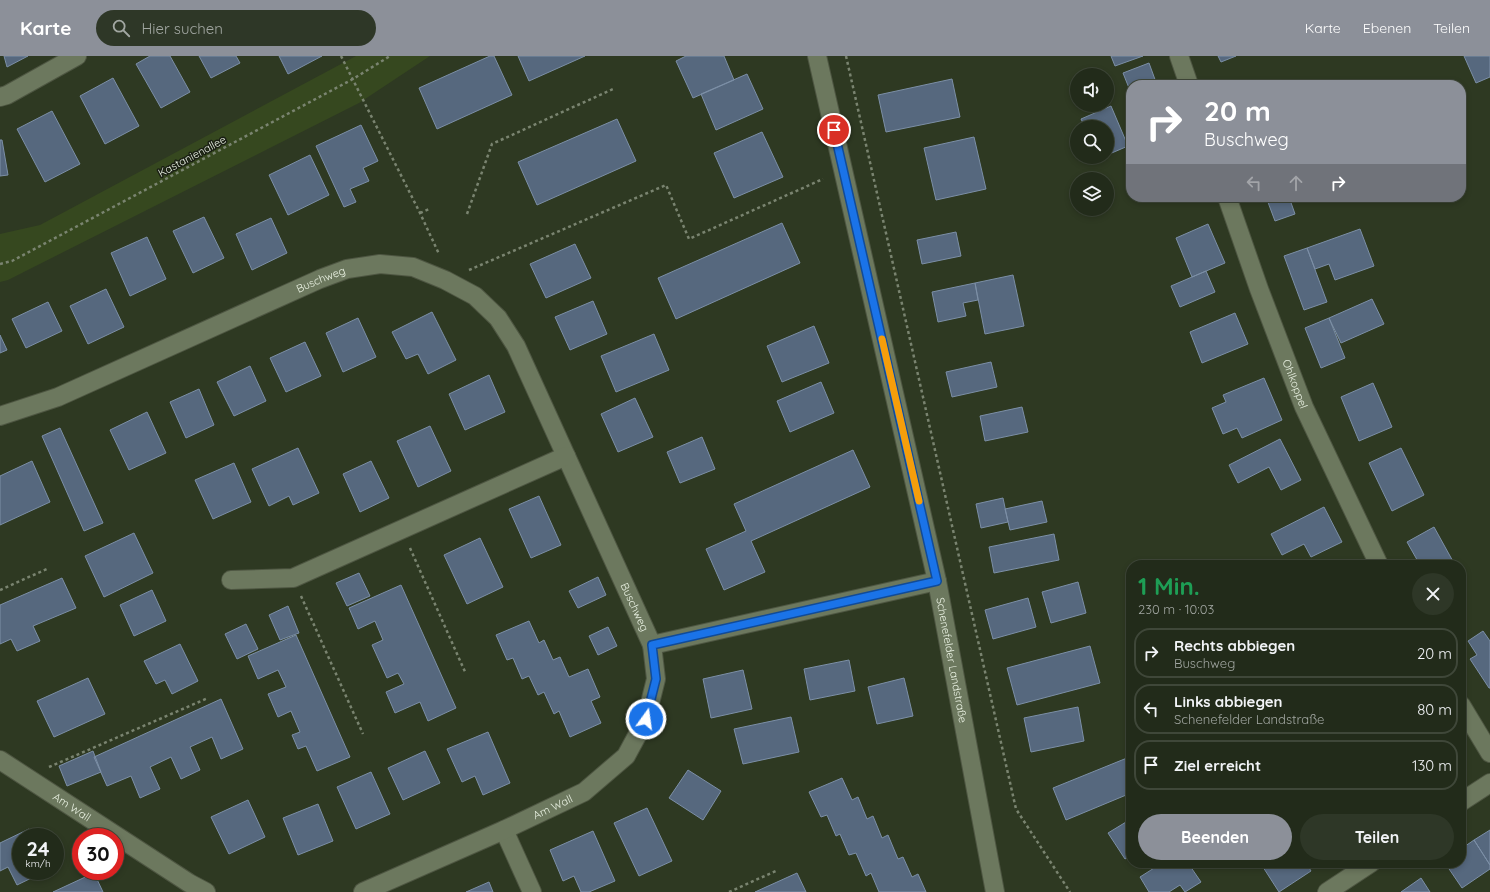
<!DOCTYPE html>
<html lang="de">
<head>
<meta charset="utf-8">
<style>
  :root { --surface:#222b1a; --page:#2e3727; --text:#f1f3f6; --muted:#a2a7a2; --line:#3f4739; --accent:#8c9099 }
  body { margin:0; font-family:Quicksand,sans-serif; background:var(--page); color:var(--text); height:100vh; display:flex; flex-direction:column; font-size:15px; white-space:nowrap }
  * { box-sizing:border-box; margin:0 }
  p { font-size:13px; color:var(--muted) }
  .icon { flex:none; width:22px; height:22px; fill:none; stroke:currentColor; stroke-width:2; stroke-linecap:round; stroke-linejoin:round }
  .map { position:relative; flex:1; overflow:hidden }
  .sheet { position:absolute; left:1126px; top:504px; width:340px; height:308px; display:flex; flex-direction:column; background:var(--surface); border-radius:16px; box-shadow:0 2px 6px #0003,0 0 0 1px var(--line) }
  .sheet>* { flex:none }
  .top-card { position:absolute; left:1126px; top:24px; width:340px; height:122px; border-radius:16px; box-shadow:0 2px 6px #0003,0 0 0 1px var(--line); background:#8c9099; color:#fff; overflow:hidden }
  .controls { position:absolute; left:1070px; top:12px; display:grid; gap:8px }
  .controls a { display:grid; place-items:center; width:44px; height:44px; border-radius:50%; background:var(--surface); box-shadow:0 2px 6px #0003,0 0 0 1px var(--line); font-size:20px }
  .speed { position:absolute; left:12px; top:772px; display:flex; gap:8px; font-size:20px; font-weight:700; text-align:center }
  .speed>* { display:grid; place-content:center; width:52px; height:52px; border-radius:50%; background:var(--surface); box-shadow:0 2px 6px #0003,0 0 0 1px var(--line); line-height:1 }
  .speed small { font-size:10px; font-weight:400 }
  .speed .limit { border:6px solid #d22; background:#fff; color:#111 }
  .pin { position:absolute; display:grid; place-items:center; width:34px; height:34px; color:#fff; margin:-17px; border:2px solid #fff; border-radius:50%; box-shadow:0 1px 4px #0007 }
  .me { position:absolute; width:44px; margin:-22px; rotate:14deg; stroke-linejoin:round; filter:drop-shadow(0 0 3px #0008) }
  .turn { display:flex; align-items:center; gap:14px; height:84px; padding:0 12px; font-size:18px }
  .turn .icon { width:52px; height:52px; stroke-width:2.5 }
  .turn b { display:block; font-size:28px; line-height:34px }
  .lanes { display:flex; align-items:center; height:38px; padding:0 12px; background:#0003; justify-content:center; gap:20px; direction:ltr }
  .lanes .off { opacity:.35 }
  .round { display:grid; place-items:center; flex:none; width:42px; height:42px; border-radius:21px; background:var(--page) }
  .headline { display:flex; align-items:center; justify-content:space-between; height:68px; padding:0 12px }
  h1 { font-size:24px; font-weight:800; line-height:30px; color:#1e9e55 }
  .action { display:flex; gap:8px; margin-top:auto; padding:8px 12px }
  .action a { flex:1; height:46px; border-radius:24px; background:var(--accent); color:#fff; font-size:16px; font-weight:800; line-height:46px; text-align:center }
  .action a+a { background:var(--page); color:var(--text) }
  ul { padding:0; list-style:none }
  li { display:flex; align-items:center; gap:12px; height:50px; margin:0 8px 6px; padding:0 4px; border:2px solid var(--line); border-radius:16px }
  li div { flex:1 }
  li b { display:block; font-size:15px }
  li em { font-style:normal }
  header { display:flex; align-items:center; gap:24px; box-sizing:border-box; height:56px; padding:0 20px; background:var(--accent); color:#fff }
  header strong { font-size:19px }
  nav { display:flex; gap:22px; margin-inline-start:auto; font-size:14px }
  .search { width:280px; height:36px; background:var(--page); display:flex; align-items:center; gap:10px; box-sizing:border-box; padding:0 14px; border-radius:22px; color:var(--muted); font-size:15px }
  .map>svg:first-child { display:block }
</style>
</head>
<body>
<header>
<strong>Karte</strong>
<div class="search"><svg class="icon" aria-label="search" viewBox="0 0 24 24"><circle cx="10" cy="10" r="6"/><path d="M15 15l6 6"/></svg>Hier suchen</div>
<nav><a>Karte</a><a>Ebenen</a><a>Teilen</a></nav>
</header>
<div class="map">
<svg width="1490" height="836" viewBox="0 0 1490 836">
  <rect width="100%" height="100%" fill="#2e3922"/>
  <path fill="#36481f" d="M356,0H430L359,47L8,224L0,226V178L40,169Z"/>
  <path fill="#56687e" stroke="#7c8fa6" d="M4,0H28L7,11Z
    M150,0H170L190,36L161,52L136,8Z
    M199,0H236L240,7L211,22Z
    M279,0H322L288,18Z
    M490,0H494L512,39L437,73L419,32Z
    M518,0H585L529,25Z
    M686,0H724L734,24L693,42L676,5Z
    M1111,0H1143L1115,10Z
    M1218,0H1236L1221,6Z
    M1464,0H1490V21L1476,27Z
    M1149,7L1157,29H1131V37L1123,17Z
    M747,18L763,53L716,74L701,38Z
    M113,22L139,70L105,88L80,40Z
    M952,23L960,61L886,76L878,39Z
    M1111,50L1128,90L1107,99V71H1085L1081,63Z
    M52,55L80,108L45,126L17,73Z
    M617,63L636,105L537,149L518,106Z
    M361,69L378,105L363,112L369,125L350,133L356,146L344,151L316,90Z
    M762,76L783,121L734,142L714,97Z
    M974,81L986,133L936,144L924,92Z
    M0,84H2L8,119L0,120Z
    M310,99L329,139L288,159L269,119Z
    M1266,141H1289L1295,158L1275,165Z
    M204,161L224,202L193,217L173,175Z
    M271,162L287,197L252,214L236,178Z
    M782,167L800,207L676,263L658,222Z
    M1208,168L1225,207L1192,221L1176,182Z
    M1360,173L1374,210L1335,224L1329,208L1315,213L1307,192Z
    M956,176L961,200L922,208L917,184Z
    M147,181L166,223L130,240L111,197Z
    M575,188L591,222L546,242L530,208Z
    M1307,192L1327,246L1304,254L1284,200Z
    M1206,215L1215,236L1180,251L1171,230Z
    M1013,219L1024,270L985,278L975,227Z
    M975,227L978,244L963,247L966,260L938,266L932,236Z
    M106,233L124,271L88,288L70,250Z
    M1372,243L1384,268L1341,287L1329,262Z
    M593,245L607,278L570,294L555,261Z
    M48,246L62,275L26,292L12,263Z
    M432,256L456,304L428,318L418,298L406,303L392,276Z
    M1235,257L1248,288L1202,307L1190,276Z
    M358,262L376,301L343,316L326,277Z
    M1329,262L1345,302L1321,312L1305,272Z
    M814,270L829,307L782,326L767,290Z
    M654,278L669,314L616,336L601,300Z
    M0,279L7,294L0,297Z
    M305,286L321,320L286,336L270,302Z
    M991,306L997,331L952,341L946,316Z
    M250,310L266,345L234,360L217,326Z
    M489,319L505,356L465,374L449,338Z
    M1264,322L1282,364L1242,382L1237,372L1223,378L1212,352L1226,346L1223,339Z
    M821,326L834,357L790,376L777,345Z
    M1373,327L1392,371L1359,385L1341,341Z
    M199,333L214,369L186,382L170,346Z
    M635,342L653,381L618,396L601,358Z
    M1022,351L1028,376L985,385L980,360Z
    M147,356L166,397L129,414L110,374Z
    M430,370L451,415L418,431L397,385Z
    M60,372L103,467L84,475L42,380Z
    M702,381L715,413L680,427L667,396Z
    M1280,383L1301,424L1281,434L1269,411L1238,427L1229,409Z
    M298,392L319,437L293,449L289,440L269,450L252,413Z
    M1401,392L1424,439L1392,455L1369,407Z
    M853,394L870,431L751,485L765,516L724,534L706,493L746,475L734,448Z
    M32,405L50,446L0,469V420Z
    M371,405L389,442L360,456L343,418Z
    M234,407L251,446L213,463L195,424Z
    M539,440L561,489L531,502L509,453Z
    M1003,442L1008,466L981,472L976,448Z
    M1042,445L1047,466L1010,474L1005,453Z
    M1324,451L1342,486L1311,501L1304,488L1282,499L1271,478Z
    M1434,471L1455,509H1420L1407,486Z
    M134,477L153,517L104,541L85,500Z
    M1054,478L1059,504L994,517L989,491Z
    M480,482L503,531L467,548L444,499Z
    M359,517L370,540L347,550L336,527Z
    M598,521L606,539L578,552L569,535Z
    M62,522L76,552L33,570L40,585L17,595L11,583L0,588V549Z
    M1078,526L1086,557L1051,567L1042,536Z
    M401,529L456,652L428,665L420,646L395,657L386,636L404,628L398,617L387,622L372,589L383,584L375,565L358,573L349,552Z
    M152,534L166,565L134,580L120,549Z
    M1028,542L1036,571L993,583L985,554Z
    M288,550L299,577L280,584L269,559Z
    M529,565L539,587L544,584L553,604L560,601L569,621L588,613L600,641L591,645L601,667L570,681L559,655L554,658L544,636L538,639L529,620L522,623L513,602L507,604L496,579Z
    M246,568L258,593L237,603L225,578Z
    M608,571L617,590L598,599L589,580Z
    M1483,575L1490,585V632H1489L1470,603L1477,599L1468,585Z
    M296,579L350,701L317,715L306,690L298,693L292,679L300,676L291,655L278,661L268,638L286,631L278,614L258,623L248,600Z
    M180,588L198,625L172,638L165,624L156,628L144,605Z
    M1090,590L1100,627L1017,649L1007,612Z
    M849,604L855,635L810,644L804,613Z
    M743,614L752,653L711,662L703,623Z
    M88,622L105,658L54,681L37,645Z
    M904,622L913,660L877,668L868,631Z
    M221,643L243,693L221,703L212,681L190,691L200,714L181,723L171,701L150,711L160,733L140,742L131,720L107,730L94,701Z
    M1078,651L1084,685L1031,696L1024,662Z
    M791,661L799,696L743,708L734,673Z
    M488,676L510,727L483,739L475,720L462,726L447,693Z
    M93,695L101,716L67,730L59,710Z
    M425,695L440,727L403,744L388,712Z
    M1127,702L1131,712V737L1066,764L1053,732Z
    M688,714L721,735L703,764L669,742Z
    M371,716L390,758L356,773L337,731Z
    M842,722L852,744L858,741L867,763L873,760L882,782L888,779L898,803L903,801L912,821L918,818L926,836H879L871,817L866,820L856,797L849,799L840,778L836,780L827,759L821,761L809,736Z
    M248,744L265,781L229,798L211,761Z
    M318,748L333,785L298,799L283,762Z
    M647,752L672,805L639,820L614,767Z
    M1131,763V799L1125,803L1108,777Z
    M29,773L32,781H21V815H46L17,829L8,811L0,815V787Z
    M1490,774V809L1474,784Z
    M593,775L615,825L589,836H581L574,820L563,825L550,794Z
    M1474,784L1490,809V813L1462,832L1445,807H1461V793Z
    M1162,807H1188L1201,826L1185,836L1180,829L1169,836H1149L1140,821Z
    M1262,807H1306L1311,815L1279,836L1261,808Z
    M94,817L103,836H53Z
    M797,817L806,836H755Z
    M1421,822L1430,836H1401Z
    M489,826L493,836H466Z"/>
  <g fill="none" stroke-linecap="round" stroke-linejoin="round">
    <g stroke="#4e5642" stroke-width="20">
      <g id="street">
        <path id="s1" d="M817,0L937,525L995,836"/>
        <path d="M1179,0L1189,29"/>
        <path d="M0,41L7,39L77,0"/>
        <path id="s2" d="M1227,141L1259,233L1304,351L1379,509"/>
        <path id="s3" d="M0,360L58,341L320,223L347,213L380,208L413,211L445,224L475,240L498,262L516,290L652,589L937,525"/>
        <path d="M231,524L293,522L566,400"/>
        <path d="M1461,649L1490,697"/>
        <path id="s4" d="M0,704L189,827L206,836"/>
        <path d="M1461,746L1490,727"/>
        <path d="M504,774L532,836"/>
        <path id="s5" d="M363,836L504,774L584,736L626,700L646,663L656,623L652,589"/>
        <path d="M1327,836L1371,807"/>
      </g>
    </g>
    <path stroke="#7a8470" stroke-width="2.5" stroke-dasharray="3 3" stroke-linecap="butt" d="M341,0L420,157L439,198
      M846,0L1016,753L1070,836
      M420,157L429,153
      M467,158L492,88L613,33
      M0,208L12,205L353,23L390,0
      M469,214L666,129L689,183L823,123
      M410,492L466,618
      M0,534L49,512
      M301,540L363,678
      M49,711L208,642
      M729,836L778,814"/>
    <use href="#street" stroke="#6c785e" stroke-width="18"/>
  </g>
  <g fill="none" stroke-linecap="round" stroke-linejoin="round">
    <g stroke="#114b97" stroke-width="10">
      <path id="route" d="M646,663L656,623L652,589L937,525L834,74"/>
    </g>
    <use href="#route" stroke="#1a73e8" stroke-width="7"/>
    <path stroke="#f59e0b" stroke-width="7" d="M882,283L919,445"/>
  </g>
  <g text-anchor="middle" stroke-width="3" stroke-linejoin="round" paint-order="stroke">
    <g font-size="11" fill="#e9f1e2" stroke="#1a1f14">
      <text transform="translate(192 100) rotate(-28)" y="4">Kastanienallee</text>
      <text dy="4" stroke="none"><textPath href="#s3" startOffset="349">Buschweg</textPath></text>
      <text dy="4" stroke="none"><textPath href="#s2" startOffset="199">Ohlkoppel</textPath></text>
      <text dy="4" stroke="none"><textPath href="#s3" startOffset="864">Buschweg</textPath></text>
      <text dy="4" stroke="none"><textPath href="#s1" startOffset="619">Schenefelder Landstraße</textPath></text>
      <text dy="4" stroke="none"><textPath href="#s4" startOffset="86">Am Wall</textPath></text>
      <text dy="4" stroke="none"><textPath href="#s5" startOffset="208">Am Wall</textPath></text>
    </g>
  </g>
</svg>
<div class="controls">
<a><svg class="icon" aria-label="sound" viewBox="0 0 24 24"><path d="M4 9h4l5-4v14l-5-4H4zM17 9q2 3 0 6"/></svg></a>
<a><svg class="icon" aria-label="search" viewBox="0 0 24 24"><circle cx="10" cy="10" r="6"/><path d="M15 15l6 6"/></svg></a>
<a><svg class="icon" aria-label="layers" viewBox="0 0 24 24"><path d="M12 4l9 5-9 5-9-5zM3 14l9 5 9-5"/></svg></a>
</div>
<div class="speed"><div>24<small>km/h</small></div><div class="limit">30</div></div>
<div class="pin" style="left:834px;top:74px;background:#d93025"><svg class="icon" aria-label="arrive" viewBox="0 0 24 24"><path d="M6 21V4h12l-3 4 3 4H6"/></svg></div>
<svg class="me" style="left:646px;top:663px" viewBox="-20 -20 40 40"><circle r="17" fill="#1a73e8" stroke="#fff" stroke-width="3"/><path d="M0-11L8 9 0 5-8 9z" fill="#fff"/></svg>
<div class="top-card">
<div class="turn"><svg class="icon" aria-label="right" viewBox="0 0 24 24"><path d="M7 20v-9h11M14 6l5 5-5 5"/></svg><div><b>20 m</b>Buschweg</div></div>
<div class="lanes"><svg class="icon off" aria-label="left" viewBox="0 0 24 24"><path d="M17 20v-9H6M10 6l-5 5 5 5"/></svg><svg class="icon off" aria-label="ahead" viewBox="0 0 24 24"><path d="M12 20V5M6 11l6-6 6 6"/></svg><svg class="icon" aria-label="right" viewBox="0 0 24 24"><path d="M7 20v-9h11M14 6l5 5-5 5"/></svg></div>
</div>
<section class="sheet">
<div class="headline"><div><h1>1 Min.</h1><p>230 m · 10:03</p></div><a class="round"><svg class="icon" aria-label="close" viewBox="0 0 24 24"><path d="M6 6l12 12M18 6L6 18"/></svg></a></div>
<ul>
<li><svg class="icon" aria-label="right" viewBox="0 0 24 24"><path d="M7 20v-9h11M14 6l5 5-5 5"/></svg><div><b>Rechts abbiegen</b><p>Buschweg</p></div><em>20 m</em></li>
<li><svg class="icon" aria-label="left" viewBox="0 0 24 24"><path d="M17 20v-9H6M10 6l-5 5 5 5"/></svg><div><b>Links abbiegen</b><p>Schenefelder Landstraße</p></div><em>80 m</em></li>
<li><svg class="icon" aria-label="arrive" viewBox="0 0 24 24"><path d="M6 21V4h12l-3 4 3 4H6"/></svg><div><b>Ziel erreicht</b></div><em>130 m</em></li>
</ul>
<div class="action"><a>Beenden</a><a>Teilen</a></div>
</section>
</div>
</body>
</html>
